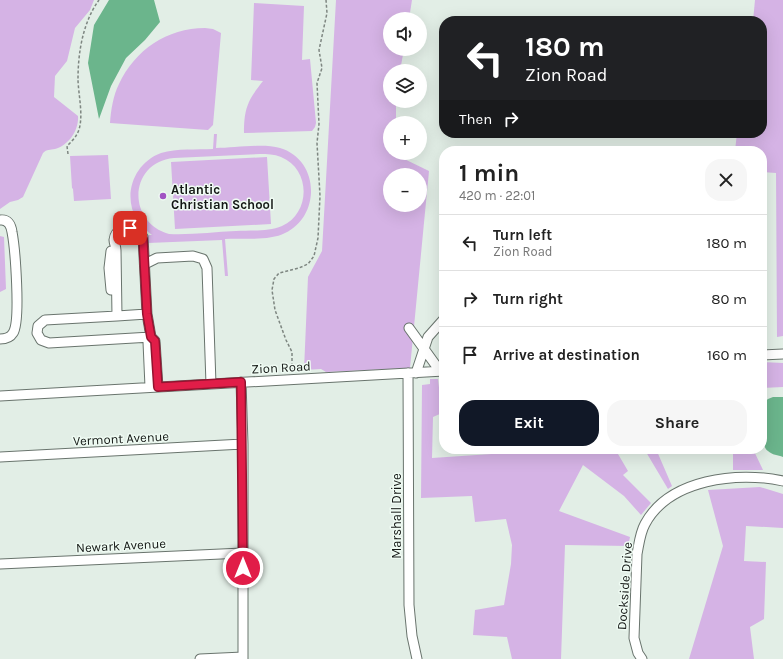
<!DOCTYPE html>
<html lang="en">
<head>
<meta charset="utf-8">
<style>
  :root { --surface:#fff; --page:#f6f6f6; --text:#222; --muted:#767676; --line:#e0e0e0; --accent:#111827 }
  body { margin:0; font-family:Karla,sans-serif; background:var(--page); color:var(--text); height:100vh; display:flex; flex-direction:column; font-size:15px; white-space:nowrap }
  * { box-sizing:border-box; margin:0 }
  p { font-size:13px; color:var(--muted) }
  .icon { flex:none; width:22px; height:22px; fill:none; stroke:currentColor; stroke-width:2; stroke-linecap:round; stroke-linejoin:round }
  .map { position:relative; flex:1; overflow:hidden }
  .panel { position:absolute; left:439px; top:146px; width:328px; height:308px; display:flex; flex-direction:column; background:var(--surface); border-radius:16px; box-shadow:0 4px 16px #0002 }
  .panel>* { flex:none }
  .hud { position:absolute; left:439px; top:16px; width:328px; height:122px; border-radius:16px; box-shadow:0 4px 16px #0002; background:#202124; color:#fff; overflow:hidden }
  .buttons { position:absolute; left:383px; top:12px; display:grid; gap:8px }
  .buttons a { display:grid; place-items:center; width:44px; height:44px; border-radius:50%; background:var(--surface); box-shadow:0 4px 16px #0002; font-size:20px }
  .pin { position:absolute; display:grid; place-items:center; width:34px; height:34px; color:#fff; margin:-17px; border-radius:8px; box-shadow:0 2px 6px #0006 }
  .me { position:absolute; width:44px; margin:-22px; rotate:0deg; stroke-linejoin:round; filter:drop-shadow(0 0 3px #0008) }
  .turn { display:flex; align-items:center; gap:14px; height:84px; padding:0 20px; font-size:18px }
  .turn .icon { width:52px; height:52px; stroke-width:2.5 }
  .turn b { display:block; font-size:28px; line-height:34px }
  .then { display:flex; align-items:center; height:38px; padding:0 20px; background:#0003; gap:8px; font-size:15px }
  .round { display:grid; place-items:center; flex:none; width:42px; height:42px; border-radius:16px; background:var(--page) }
  .headline { display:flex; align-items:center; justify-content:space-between; height:68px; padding:0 20px }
  h1 { font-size:24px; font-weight:700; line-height:30px }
  .cta { display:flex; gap:8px; margin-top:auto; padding:8px 20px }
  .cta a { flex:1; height:46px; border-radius:16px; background:var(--accent); color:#fff; font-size:16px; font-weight:700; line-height:46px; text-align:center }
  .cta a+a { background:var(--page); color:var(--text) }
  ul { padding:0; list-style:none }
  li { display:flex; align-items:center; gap:12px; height:56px; padding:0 20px; border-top:1px solid var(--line) }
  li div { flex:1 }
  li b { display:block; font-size:15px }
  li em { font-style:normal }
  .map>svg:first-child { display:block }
</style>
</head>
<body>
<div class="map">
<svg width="783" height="659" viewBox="0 0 783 659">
  <rect width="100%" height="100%" fill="#e2eee6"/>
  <path fill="#d5b3e5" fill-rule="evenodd" d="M0,0H94L90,10L75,28L67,61L55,76L54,97L78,116C79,130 69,145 55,149C50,150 47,149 43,153L23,197L18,200L10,202L0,209Z
    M336,0H412L409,19H390V49H404L400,71H390V101H396V123H390V153H396V155L429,171L410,368L326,372L321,369L304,370L308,277L322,251ZM390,175H420V205H390Z
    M755,0H783V336L777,337L776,173L762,172V151H735L737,133H762V21H753Z
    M254,3L304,6L302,60L310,59L316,123L315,127L312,131L244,133C244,108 248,100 263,81L251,80Z
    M205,28L213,29L221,33L213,125L208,130L110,123C111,110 113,96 119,84C135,50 167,28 205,28Z
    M214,134H217L216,148C234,148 263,143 280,148C320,160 321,216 285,233C270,241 243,238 225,239L228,276H225L222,240L148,243L147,235H152C146,230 141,226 137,220C122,195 134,163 161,153C177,148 197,150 213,149ZM260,154C267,154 274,154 281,157C311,169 311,213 282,226C268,232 251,230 236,231C214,232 191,235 169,234C126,222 129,162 174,158Z
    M108,155L111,199L74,201L73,189L72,188L70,156Z
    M267,157L271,224L175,229L171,162Z
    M0,236L4,237L6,289L0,292Z
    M762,362L783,363V387L762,388Z
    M430,379H438L442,413L433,417L432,458L523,452L529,449H625L618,454L628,471L623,475L651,503L641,515L624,496L583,465L559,511L630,537L628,546L565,545L561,659H512L507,637L473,635L475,610L504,605L511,564L512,545L506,519L475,522L472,496L421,498L422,385L430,384Z
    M642,449H656L672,486L668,489L646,452Z
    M733,449H753L763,470H733Z
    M760,487L783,494V528L746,526L744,561L766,562L764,619L750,627L754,659H689L723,546L708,490Z"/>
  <path fill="#6bb58c" d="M109,0H154L160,22L145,40L126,58L111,86L99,119L88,63L94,25Z
    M773,397H783V457C778,455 772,455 768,451C759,444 762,416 762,404L768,399Z"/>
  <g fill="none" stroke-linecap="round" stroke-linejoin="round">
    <g stroke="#69746d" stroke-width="11">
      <path id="minor" d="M0,220C8,219 11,225 12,232C15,248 21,321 13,333C10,338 5,339 0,339
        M111,251L109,268L111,290
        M145,264L157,258L193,256L203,259L207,268L211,384
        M147,314L117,316L116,250C116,247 114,243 114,240C115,229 127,226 136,229L143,237L147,314L151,337L155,341L158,387
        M117,316L45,320L38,326L37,333L41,340L49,343L151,337
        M409,328L440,371
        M762,355L783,354
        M408,373L409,605L412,636L417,659
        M416,373L428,337L444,319
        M241,382L243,444V659
        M150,387L148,342L151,337
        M0,396L444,371
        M0,457L243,444
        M0,564L243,553
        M200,659L243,657
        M642,659L638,653L634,638L637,554C639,544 640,533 645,524C669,479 738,471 783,481"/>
    </g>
    <path stroke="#7e8681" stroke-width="1.5" stroke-dasharray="3 2" stroke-linecap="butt" d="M68,154L67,146C71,142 75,138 77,134C85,120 78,94 78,79C78,52 83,22 99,0
      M292,371V352L286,340L275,310L272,290L274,279L279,273L299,268L308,264L314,256L318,238L320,196L317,143L319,124L317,83L322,68L319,50L327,13L326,0"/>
    <use href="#minor" stroke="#fff" stroke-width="9"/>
  </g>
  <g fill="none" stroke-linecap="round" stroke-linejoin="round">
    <g stroke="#92132f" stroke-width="10">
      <path id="route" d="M130,228L138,231L143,239L147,314L151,337L155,341L158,387L241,382L243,568"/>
    </g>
    <use href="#route" stroke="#e11d48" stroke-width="7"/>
  </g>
  <circle fill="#a152c3" stroke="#effbf3" stroke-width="1.5" cx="163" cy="196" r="4"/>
  <g text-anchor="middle" stroke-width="3" stroke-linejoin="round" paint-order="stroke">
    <g font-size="13" font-weight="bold" fill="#141815" stroke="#effbf3" text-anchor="start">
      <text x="171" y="194">Atlantic<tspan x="171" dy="15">Christian School</tspan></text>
    </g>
    <g font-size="13" fill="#141815" stroke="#effbf3">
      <text transform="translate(281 367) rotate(-3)" y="5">Zion Road</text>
      <text transform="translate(121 438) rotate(-3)" y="5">Vermont Avenue</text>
      <text transform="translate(396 516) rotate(-90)" y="5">Marshall Drive</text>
      <text transform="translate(121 545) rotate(-3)" y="5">Newark Avenue</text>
      <text transform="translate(624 586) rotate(-86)" y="5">Dockside Drive</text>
    </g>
  </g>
</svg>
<div class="buttons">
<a><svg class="icon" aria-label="sound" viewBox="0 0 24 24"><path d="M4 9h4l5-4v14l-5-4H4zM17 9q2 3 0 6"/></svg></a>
<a><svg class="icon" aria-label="layers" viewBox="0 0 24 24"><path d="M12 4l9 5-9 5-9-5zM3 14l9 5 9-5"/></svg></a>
<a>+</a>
<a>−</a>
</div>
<div class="pin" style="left:130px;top:228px;background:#d93025"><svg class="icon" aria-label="arrive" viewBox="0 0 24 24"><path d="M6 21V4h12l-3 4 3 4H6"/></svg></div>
<svg class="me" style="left:243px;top:568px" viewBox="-20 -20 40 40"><circle r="17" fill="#e11d48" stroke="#fff" stroke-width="3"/><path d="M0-11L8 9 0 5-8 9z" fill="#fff"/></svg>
<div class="hud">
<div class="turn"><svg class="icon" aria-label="left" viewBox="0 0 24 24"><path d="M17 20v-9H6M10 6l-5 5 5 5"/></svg><div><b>180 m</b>Zion Road</div></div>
<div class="then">Then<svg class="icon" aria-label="right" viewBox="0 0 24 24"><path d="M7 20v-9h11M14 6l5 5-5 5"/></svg></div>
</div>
<section class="panel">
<div class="headline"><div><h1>1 min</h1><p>420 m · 22:01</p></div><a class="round"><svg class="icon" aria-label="close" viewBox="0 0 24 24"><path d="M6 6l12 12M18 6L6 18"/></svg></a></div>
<ul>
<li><svg class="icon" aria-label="left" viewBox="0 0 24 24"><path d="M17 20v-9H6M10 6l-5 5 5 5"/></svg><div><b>Turn left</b><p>Zion Road</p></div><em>180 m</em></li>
<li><svg class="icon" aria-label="right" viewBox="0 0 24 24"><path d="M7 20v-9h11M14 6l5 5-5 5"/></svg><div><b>Turn right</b></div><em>80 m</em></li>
<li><svg class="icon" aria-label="arrive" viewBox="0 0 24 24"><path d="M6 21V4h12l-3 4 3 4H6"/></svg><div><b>Arrive at destination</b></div><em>160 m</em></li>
</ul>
<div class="cta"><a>Exit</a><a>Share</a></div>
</section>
</div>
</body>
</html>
